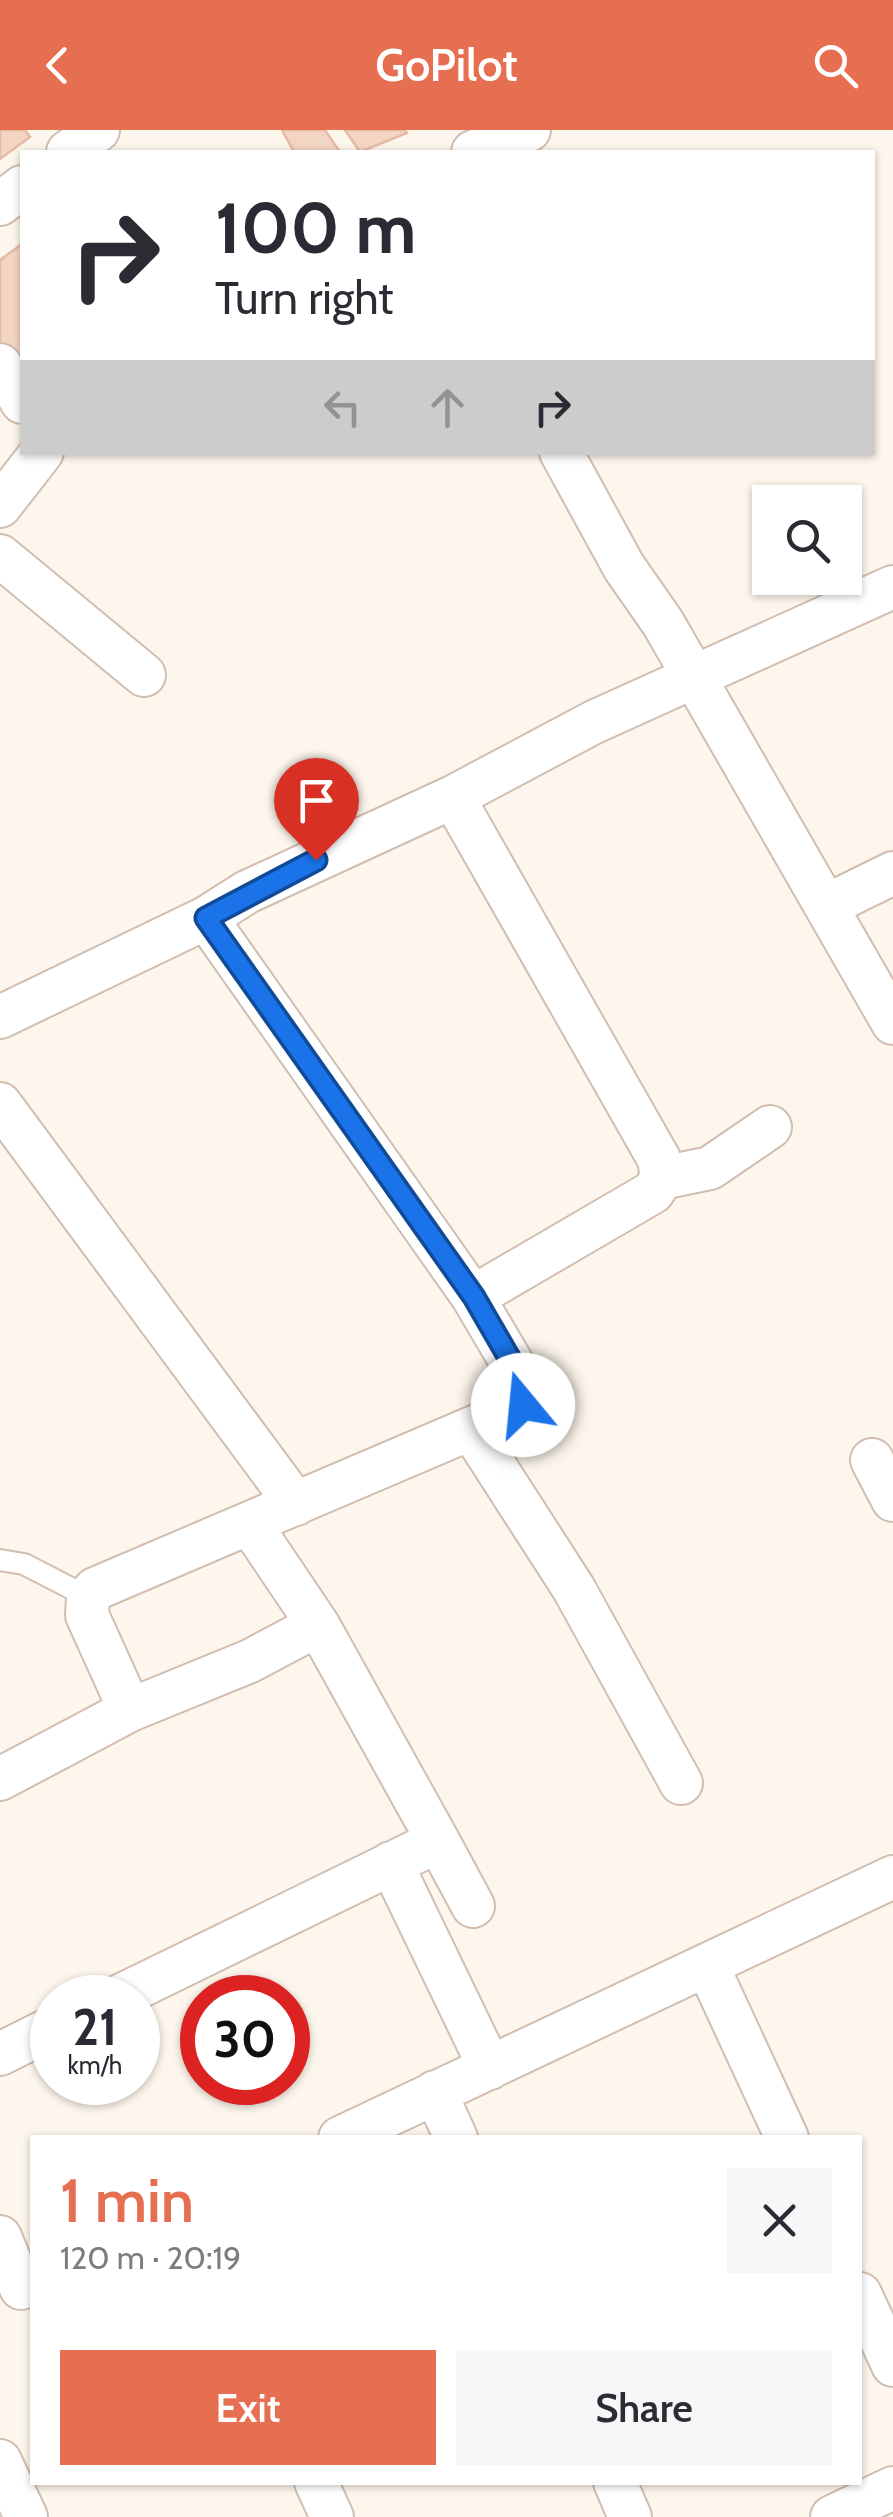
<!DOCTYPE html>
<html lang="en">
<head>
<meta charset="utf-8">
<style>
  :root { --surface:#fff; --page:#f7f7f7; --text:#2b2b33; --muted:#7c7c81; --accent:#e76f51 }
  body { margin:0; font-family:Cabin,sans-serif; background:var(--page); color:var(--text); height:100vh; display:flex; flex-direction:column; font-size:38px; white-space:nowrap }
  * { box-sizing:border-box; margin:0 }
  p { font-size:32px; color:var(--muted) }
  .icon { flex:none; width:55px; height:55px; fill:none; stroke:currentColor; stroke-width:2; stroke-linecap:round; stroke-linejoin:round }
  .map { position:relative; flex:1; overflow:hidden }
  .details { position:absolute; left:30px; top:2005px; width:832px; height:350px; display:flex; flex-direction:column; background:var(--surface); border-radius:0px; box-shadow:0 2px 8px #0004 }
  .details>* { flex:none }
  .hud { position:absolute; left:20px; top:20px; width:855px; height:305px; border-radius:0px; box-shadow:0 2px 8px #0004; background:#fff; color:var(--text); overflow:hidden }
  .buttons { position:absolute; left:752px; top:355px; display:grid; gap:20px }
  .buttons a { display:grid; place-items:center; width:110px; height:110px; border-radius:0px; background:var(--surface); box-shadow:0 2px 8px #0004; font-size:50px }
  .speed { position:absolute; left:30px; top:1845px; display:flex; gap:20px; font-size:50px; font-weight:700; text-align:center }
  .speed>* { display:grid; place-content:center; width:130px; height:130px; border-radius:50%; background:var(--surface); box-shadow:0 2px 8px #0004; line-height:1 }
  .speed small { font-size:25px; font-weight:400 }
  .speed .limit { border:15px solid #d22; background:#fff; color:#111 }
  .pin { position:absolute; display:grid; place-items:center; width:85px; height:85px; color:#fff; margin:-102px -42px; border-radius:50% 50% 50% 0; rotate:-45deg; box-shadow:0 0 10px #0007 }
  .pin .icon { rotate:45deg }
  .me { position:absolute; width:110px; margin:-55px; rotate:343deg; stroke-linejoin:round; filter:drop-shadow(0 0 8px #0008) }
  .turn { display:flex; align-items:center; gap:35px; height:210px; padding:0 30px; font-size:45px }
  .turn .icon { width:130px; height:130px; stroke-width:2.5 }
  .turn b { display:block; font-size:70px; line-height:85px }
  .lanes { display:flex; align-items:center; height:95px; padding:0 30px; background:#0003; justify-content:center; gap:50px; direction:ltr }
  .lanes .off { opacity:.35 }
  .round { display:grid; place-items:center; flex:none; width:105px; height:105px; border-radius:0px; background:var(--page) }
  .summary { display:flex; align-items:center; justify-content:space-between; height:170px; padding:0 30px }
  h1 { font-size:60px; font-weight:600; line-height:75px; color:var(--accent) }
  .primary-button { display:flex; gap:20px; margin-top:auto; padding:20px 30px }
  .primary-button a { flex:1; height:115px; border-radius:0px; background:var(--accent); color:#fff; font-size:40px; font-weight:600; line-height:115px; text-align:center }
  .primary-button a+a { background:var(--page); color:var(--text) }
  header { display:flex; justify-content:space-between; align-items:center; height:130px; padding:0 30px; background:var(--accent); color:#fff; font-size:45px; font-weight:600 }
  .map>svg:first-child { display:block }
</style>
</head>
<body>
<header><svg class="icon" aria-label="back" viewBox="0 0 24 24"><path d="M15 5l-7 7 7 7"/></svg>GoPilot<svg class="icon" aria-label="search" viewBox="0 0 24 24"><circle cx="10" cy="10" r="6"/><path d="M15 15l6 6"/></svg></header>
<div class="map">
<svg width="893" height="2387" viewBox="0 0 893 2387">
  <rect width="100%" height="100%" fill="#fdf6ec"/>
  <path fill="#f3d5c3" stroke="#e6bba3" stroke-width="2.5" d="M0,0H25L30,7L0,29Z
    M282,0H325L340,22H294Z
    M345,0H405L407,3L360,22Z
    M22,114V250L0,219V130Z"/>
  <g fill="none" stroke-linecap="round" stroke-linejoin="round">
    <g stroke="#d1beb0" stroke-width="24">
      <path id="lane" d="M0,1430L24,1434L88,1467"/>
    </g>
    <g stroke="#d1beb0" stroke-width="46">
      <path id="street" d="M68,22L98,0
        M473,22L529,0
        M0,74L22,57
        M0,235L22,272
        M561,322L624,437L663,493L893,893
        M0,376L42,322
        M0,426L144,545
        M453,667L659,1029L662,1048L653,1062L473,1167
        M826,776L893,743
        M0,887L206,788L247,762L453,667L594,592L893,457
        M0,974L296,1374
        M662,1048L710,1038L770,997
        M471,1299L574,1459L681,1653
        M872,1330L893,1370
        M130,1580L87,1485L88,1467L95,1459L512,1281L523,1275L526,1257L473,1167L206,788
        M0,1649L130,1580L250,1531L318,1495L250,1394
        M438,1711L473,1776
        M391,1733L490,1938
        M707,1835L787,2008
        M116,1868L438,1711L318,1495
        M0,1924L52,1898
        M435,1962L456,2008
        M340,2008L893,1747
        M0,2107L21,2158
        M860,2164L893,2235
        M0,2331L26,2387
        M316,2352L332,2387
        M615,2352L630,2387
        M832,2387L893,2358"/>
    </g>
    <use href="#lane" stroke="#fff" stroke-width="20"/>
    <use href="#street" stroke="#fff" stroke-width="42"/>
  </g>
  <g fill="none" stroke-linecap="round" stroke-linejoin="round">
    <g stroke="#114b97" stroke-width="25">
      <path id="route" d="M316,730L206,788L474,1167L526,1257L523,1275"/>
    </g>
    <use href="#route" stroke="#1a73e8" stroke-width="18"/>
  </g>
</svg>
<div class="buttons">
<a><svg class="icon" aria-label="search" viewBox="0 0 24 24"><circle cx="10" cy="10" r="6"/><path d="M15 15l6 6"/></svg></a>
</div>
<div class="speed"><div>21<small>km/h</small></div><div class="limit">30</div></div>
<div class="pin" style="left:316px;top:730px;background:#d93025"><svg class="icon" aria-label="arrive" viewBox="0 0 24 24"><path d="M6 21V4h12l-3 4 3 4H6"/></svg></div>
<svg class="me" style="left:523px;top:1275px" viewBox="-20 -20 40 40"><circle r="19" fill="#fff"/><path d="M0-13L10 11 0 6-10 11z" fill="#1a73e8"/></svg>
<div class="hud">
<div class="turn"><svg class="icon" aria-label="right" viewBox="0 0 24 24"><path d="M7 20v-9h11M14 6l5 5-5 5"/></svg><div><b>100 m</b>Turn right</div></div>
<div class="lanes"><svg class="icon off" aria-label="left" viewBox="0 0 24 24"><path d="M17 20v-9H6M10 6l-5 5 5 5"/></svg><svg class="icon off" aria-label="ahead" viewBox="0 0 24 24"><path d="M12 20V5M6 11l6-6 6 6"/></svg><svg class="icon" aria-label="right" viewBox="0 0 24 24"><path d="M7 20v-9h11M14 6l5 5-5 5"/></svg></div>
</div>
<section class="details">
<div class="summary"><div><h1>1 min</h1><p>120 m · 20:19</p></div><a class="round"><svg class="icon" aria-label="close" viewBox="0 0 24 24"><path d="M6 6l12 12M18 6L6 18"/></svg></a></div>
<div class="primary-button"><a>Exit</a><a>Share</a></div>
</section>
</div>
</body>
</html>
